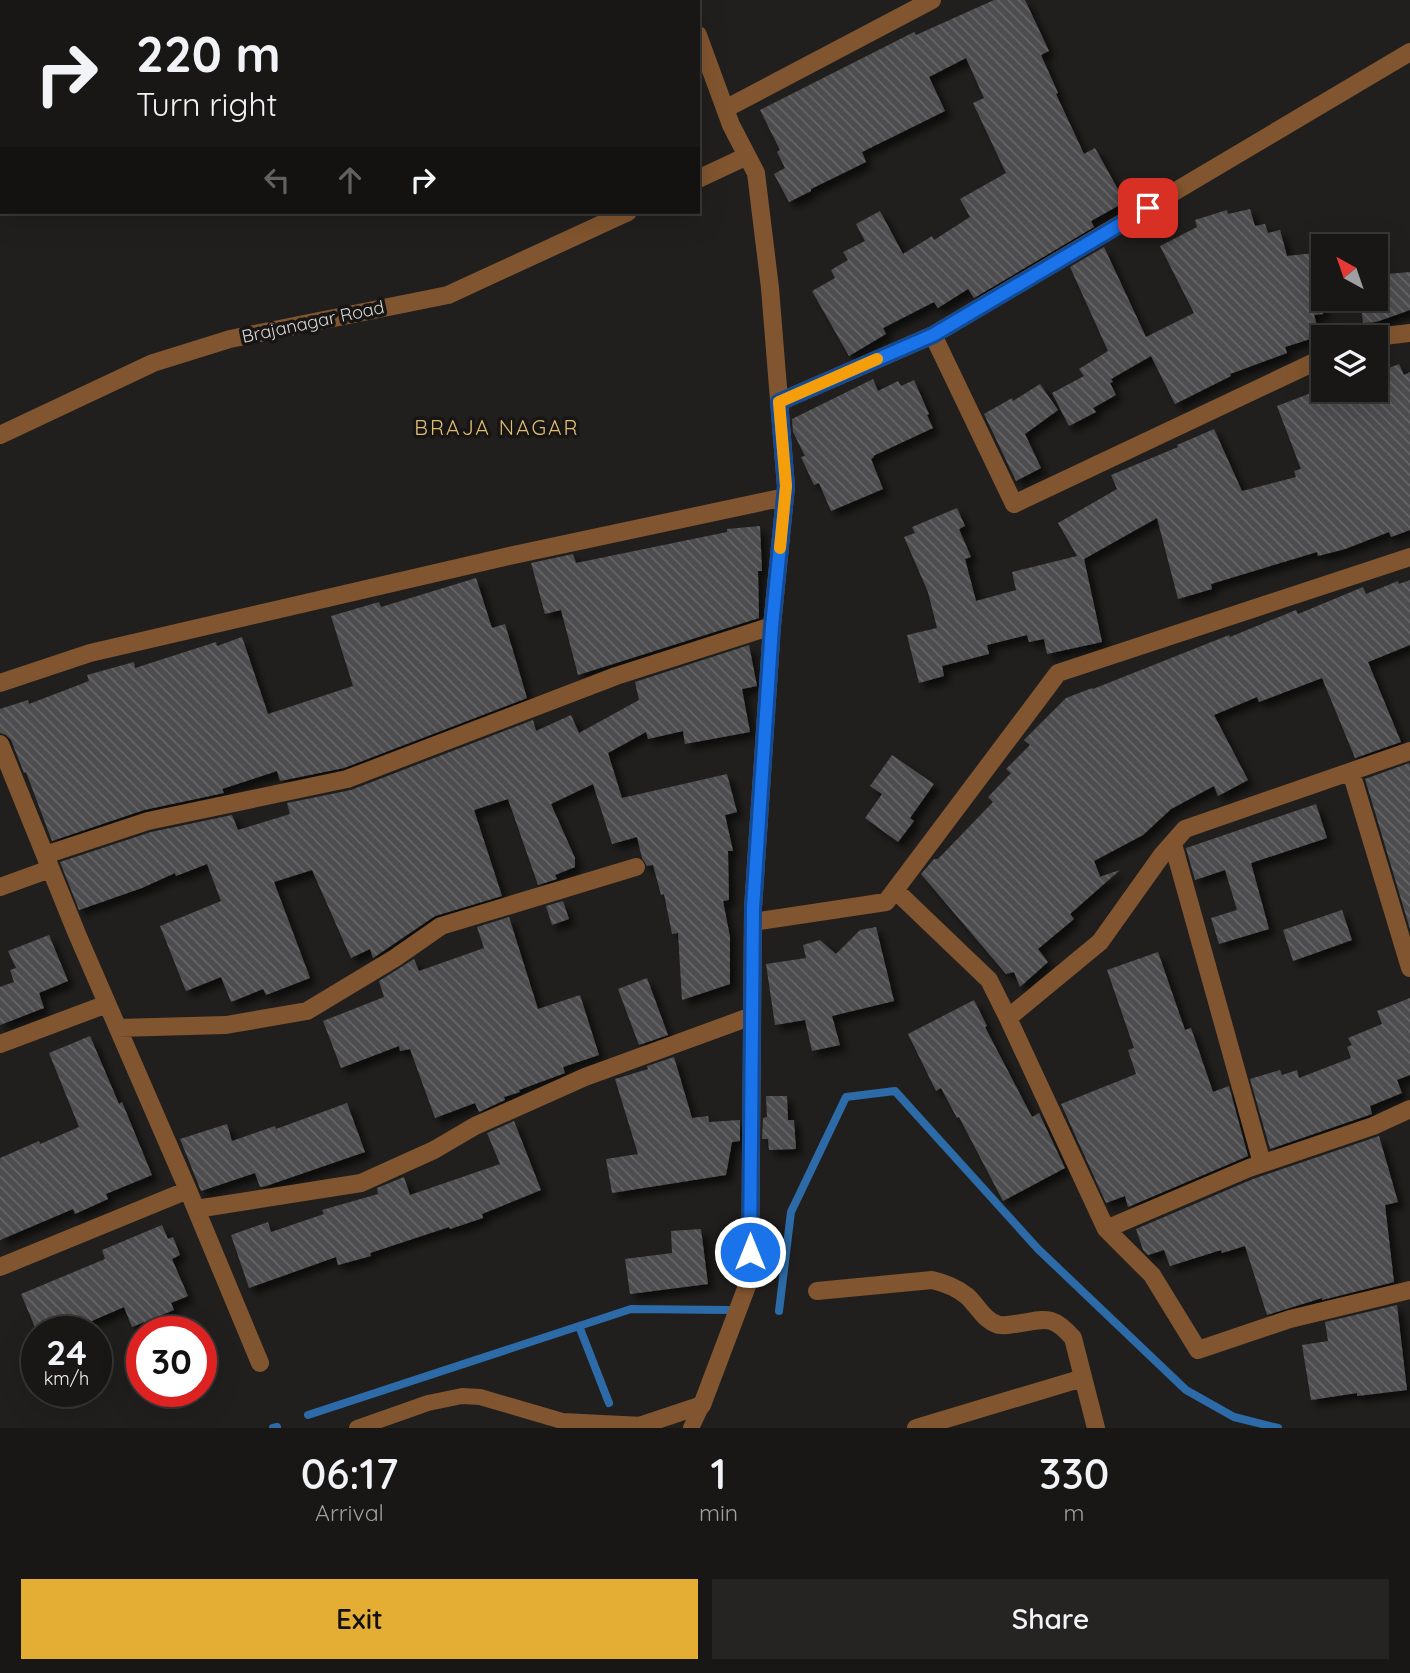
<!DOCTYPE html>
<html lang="en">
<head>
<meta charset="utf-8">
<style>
  :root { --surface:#181716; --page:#252423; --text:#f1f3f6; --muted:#9f9fa1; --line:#363635; --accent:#e4ae35 }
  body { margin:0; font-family:Quicksand,sans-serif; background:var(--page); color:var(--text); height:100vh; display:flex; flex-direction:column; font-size:26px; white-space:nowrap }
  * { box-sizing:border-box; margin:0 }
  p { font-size:23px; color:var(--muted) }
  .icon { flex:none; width:38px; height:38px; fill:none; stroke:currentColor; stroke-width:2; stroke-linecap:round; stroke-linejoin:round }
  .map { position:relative; height:1428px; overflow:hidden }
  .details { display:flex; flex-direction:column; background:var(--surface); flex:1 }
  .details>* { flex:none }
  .top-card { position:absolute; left:0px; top:0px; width:700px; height:214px; box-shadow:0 7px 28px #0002,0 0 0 2px var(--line); background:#181716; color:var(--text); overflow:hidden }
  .needle { width:46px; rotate:320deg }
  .fabs { position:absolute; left:1311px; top:234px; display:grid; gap:14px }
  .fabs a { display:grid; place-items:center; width:77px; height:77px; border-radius:0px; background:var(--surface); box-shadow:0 7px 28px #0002,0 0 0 2px var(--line); font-size:35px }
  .speed { position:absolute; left:21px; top:1316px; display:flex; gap:14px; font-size:35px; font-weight:700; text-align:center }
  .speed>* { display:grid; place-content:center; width:91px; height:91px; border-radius:50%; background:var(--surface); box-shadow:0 7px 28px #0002,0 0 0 2px var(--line); line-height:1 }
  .speed small { font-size:18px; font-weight:400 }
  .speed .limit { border:10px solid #d22; background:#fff; color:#111 }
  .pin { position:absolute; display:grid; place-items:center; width:60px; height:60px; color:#fff; margin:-30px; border-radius:14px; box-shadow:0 4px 10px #0006 }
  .me { position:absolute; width:77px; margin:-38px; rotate:0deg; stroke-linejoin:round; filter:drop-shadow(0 0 5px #0008) }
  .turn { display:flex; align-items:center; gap:24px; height:147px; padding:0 21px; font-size:32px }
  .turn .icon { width:91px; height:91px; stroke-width:2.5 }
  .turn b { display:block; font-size:49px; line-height:60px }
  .lanes { display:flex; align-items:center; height:66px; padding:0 21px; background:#0003; justify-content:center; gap:35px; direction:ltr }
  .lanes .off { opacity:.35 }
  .eta { display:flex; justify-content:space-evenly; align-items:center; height:119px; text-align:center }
  .eta b { font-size:42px; font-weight:600; line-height:49px }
  .primary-button { display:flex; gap:14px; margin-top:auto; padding:14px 21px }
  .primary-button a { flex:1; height:80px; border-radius:0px; background:var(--accent); color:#111; font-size:28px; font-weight:600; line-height:80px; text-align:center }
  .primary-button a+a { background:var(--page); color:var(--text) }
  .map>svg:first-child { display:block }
</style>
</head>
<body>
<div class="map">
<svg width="1410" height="1428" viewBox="0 0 1410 1428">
  <defs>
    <pattern id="building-back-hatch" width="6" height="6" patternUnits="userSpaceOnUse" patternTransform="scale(1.75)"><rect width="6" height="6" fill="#4d4d50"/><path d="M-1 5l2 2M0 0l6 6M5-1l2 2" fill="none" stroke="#666668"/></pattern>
    <filter id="shadow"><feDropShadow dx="6" dy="6" stdDeviation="3.5" flood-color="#0009"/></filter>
  </defs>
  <rect width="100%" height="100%" fill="#201f1d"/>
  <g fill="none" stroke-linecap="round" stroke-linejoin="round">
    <path stroke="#2c6ba8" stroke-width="8" d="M779,1311L791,1212L846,1097L895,1091L1038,1249L1186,1390L1234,1417L1278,1428
      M579,1326L609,1403
      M308,1415L631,1309L729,1310
      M273,1428L277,1427"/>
  </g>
  <path fill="url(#building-back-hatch)" filter="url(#shadow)" d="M994,0H1025L1049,51L1041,55L1058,93L1056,94L1084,154L1095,148L1125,202L1091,221L1094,227L974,298L968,289L938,308L934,302L883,328L886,334L849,356L812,291L835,278L831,270L848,260L843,252L865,241L856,224L880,211L903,254L932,236L934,240L970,217L960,199L1006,173L973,103L984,98L966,58L929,77L945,111L862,152L866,162L811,189V191L789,202L774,174L785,168L777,152L780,150L760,110L914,32L916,35Z
    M1250,209L1255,226L1265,224L1268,233L1280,230L1287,256L1323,252V314L1314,315L1320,336L1285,347L1287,353L1230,374L1231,376L1175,404L1151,356L1111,379L1113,382L1110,383L1116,395L1093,408L1096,412L1069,426L1052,393L1084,376L1079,369L1108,351L1070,267L1104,247L1146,337L1194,313L1160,246L1197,227L1195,220L1227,210L1228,214Z
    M1410,272V310L1376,322L1363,323L1360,299H1376V275Z
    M1399,364L1404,375L1410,372V530L1391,537L1389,532L1345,549L1318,556L1317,552L1211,584L1212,589L1178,599L1157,518L1084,559L1102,642L1047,654L1044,639L1029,642L1027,635L987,645L989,654L942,666L944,676L919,683L907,635L937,628L928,592L904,537L915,533L912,527L957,508L965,526L959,529L971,557L965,559L976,601L1016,590L1012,572L1077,556L1058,523L1117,489L1111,475L1178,447L1177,445L1214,429L1242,491L1296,477L1294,471L1301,469L1277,406L1319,390H1376V373Z
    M873,379L878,391L898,381L901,386L914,380L929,414L927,415L933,428L873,456L874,457L871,459L883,489L831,511L819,483L814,485L801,457L805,456L793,432L792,419Z
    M1040,384L1058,410L1025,434L1041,468L1016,481L984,414L1012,398L1013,401Z
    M760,526L762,571H758L759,618L578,675L561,610L545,614L531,563L573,554L576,563L727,532V529Z
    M476,578L492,628L505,624L527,698L344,768L280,781L277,771L222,789L224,793L144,810L52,841L26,772L24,773L11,740L6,735L0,733V709L28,700L29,704L89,681L87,675L134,662L135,668L216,642L217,646L242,637L268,714L353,686L331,616L379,602L381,607Z
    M1410,580V645L1368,662L1401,742L1355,758L1322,678L1259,702L1257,697L1214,715L1248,780L1218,796L1214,786L1171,809L1143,835L1094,861L1100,876L1099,877L1120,870L1070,914L1074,919L1038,949L1048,962L1020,987L1014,972L1006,974L921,874L934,859H938L993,802L988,797L1011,773L1006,769L1030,745L1024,740L1066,698L1092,688L1093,689L1229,635L1230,637L1296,610L1298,614L1363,587L1366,594L1398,581L1399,584Z
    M749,645L757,686L742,689L750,732L685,744L683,731L648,739L646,732L608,753L622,798L727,774L737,812L725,815L733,851H728L729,900L723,901L730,937V984L682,1000L678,933L672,934L664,894L661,895L653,865L647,866L642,858L637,837L612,844L593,784L551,804L575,858V867L555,875L557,879L538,885L508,799L474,810L502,896L435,916L373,958L370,949L351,958L312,870L274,882L310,978L266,995L263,989L231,1002L221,977L186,991L160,926L221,901L207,864L176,876L175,873L142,888L79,910L60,862L151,832L232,815L238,830L290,814L287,803L351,790L533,720L536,731L571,715L579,733L639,700L635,682Z
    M892,755L934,784L910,818L914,821L898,842L865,818L882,794L870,786Z
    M1409,763L1410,766V929L1365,779Z
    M1316,804L1327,838L1251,863L1269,929L1219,944L1211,918L1237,910L1225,870L1195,880L1186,848Z
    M563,901L569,919L552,925L546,906Z
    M1342,910L1352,940L1293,961L1283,930Z
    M509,917L538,1009L580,995L599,1055L563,1067L565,1073L519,1090L520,1092L504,1097L505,1100L479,1112L475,1103L435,1118L410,1049L400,1051L399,1046L341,1068L323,1021L384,997L379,981L414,959L419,971L484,948L477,927Z
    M876,927L894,1001L832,1016L840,1045L812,1051L805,1020L775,1025L766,964L806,958L803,945L820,940L836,954L860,930Z
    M49,935L68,981L39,993L44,1008L0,1025V987L14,982L10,970L16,968L8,951Z
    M1158,952L1185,1030L1191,1028L1213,1092L1229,1086L1248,1156L1128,1207L1125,1196L1106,1203L1061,1104L1136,1074L1128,1050L1134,1048L1107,970Z
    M647,978L668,1035L639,1045L618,989Z
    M1410,998V1075L1397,1080L1402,1093L1370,1106L1372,1114L1369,1115L1270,1149L1250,1079L1280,1070L1282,1075L1297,1070L1299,1078L1351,1058L1347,1047L1352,1045L1348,1038L1382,1024L1377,1011Z
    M974,1000L987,1026L985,1027L1032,1117L1039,1113L1065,1168L1003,1201L959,1117L957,1118L941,1088L936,1091L908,1034Z
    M90,1036L119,1104L122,1102L152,1175L106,1194L108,1199L75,1214L73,1209L0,1240V1158L39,1141L40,1144L79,1127L49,1053Z
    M674,1057L692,1118L708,1116L709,1122L740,1120V1141L732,1142L726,1175L612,1193L606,1159L638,1154L615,1079L648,1069L647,1066Z
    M766,1096H787L788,1120H794L796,1149L769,1150L768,1139H762L763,1118L767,1117Z
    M347,1103L365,1152L266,1186L260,1187L255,1173L201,1191L180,1139L227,1124L232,1141L275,1126L276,1129Z
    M514,1121L541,1190L482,1214L483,1218L450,1229L449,1227L370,1253L371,1256L338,1265L336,1257L249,1288L231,1235L268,1222L271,1232L324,1214L322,1210L378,1194L377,1188L404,1177L410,1195L500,1164L487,1133Z
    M1379,1136L1398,1202L1385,1205L1394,1282L1322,1300V1298L1267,1315L1245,1246L1222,1253L1221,1250L1170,1266L1164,1250L1148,1255L1143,1250L1136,1229L1253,1179Z
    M162,1225L168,1239L173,1237L180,1255L172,1259L188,1296L171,1303L174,1310L132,1327L124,1307L78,1327L80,1332H37L21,1294L105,1259L102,1250Z
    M701,1229L708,1284L630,1294L625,1259L672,1253L671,1231Z
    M1397,1305L1407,1390L1357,1396V1393L1311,1400L1302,1345L1328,1341L1325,1322Z"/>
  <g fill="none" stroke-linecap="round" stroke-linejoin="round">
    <path stroke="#81552f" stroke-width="16" d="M357,1428L428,1403L462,1396L480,1397L562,1421L643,1425
      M691,1428L702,1405"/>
    <path stroke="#81552f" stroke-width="18" d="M685,0L686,2
      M611,2L615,0
      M725,109L932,0
      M0,171L2,172
      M698,179L747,156
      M0,207L2,196
      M933,335L1014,504L1323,358
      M1367,338L1410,333
      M779,402L933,335L1410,52
      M0,435L153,363L230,339L448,295L628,212
      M0,683L90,653L509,556L785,497
      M0,744L77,934L188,1190L260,1363
      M1351,772L1410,968
      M1173,844L1262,1163
      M45,855L148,821L347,779L616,676L772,626
      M0,887L50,869
      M895,890L989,980L1008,1018L1106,1229L1152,1275L1198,1350L1290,1319L1410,1290
      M753,922L886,902L1058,673L1410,557
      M1008,1018L1100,942L1162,855L1185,829L1410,751
      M118,1028L226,1025L307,1011L395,958L441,926L636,867
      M0,1044L107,1004
      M196,1209L361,1183L434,1150L475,1126L585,1077L752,1016
      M1106,1229L1249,1168L1373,1126L1410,1109
      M0,1267L188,1190
      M817,1291L932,1280C945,1283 956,1287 967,1296C977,1305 984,1321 999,1325C1004,1326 1009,1325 1015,1324C1045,1320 1051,1313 1073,1338L1096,1428
      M633,1428L702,1405L750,1278L753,908L772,626L786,487L770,288L756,173L731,125L698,35
      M916,1428L1083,1378"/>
  </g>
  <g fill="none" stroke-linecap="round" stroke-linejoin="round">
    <g stroke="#114b97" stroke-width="18">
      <path id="route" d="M750,1252L753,908L772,626L786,486L779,402L933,335L1148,208"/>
    </g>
    <use href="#route" stroke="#1a73e8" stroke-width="12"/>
    <path stroke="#f59e0b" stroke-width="12" d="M780,548L786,486L779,402L877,359"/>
  </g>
  <g text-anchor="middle" stroke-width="7" stroke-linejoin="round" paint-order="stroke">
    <g font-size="18" fill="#d9d8d6" stroke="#171614">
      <text transform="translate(313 322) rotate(-12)" y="6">Brajanagar Road</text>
    </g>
    <g font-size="21" letter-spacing="2" fill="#e1bc74" stroke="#171614">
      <text x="497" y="435">BRAJA NAGAR</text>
    </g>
  </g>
</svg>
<div class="fabs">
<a><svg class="needle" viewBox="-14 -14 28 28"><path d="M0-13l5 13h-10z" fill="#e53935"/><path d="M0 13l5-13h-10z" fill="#9f9fa1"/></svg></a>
<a><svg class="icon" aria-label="layers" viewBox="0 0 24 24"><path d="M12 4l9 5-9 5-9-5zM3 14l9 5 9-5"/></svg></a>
</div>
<div class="speed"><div>24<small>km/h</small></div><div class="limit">30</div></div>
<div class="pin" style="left:1148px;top:208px;background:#d93025"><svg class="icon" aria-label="arrive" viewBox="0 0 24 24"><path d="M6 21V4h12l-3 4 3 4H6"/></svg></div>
<svg class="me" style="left:750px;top:1252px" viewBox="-20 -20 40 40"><circle r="17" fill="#1a73e8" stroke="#fff" stroke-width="3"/><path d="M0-11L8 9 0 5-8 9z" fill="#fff"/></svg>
<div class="top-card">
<div class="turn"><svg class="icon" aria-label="right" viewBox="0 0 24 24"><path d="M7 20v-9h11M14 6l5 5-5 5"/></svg><div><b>220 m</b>Turn right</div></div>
<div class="lanes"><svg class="icon off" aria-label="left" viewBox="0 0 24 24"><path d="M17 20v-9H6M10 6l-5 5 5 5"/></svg><svg class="icon off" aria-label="ahead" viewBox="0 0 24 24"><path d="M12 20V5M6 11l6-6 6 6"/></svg><svg class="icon" aria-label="right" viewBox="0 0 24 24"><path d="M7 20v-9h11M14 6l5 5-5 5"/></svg></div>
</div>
</div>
<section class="details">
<div class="eta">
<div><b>06:17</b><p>Arrival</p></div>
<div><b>1</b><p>min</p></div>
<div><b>330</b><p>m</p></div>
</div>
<div class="primary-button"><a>Exit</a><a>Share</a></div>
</section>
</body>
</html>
